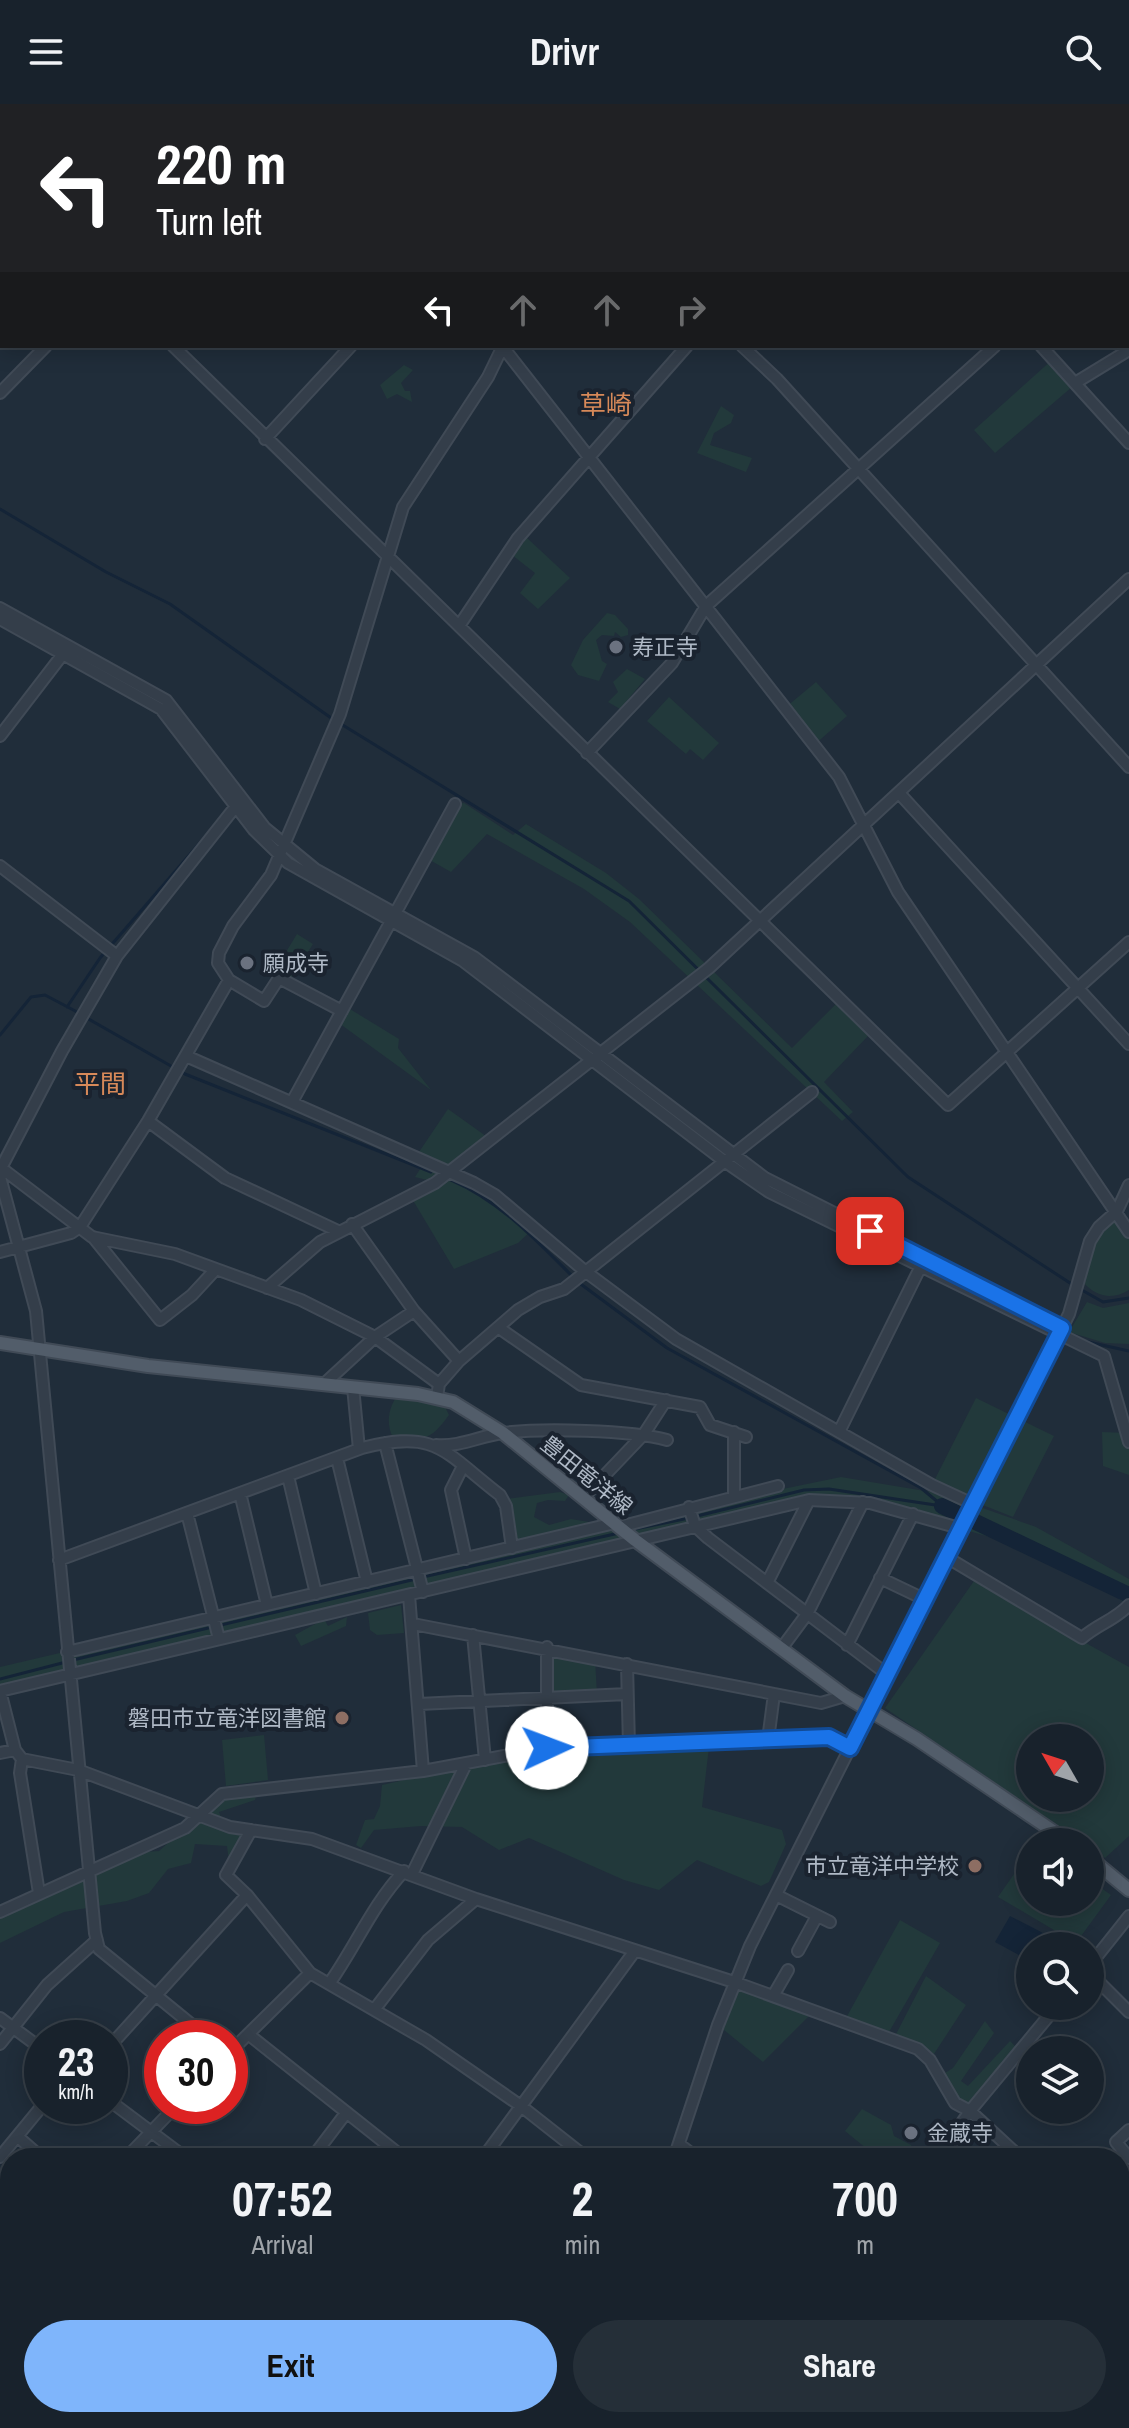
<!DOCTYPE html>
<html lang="en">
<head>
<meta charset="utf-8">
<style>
  :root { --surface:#18222c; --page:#252f38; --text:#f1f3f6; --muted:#9fa4a9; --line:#363f48; --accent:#7fb5fb }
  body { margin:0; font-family:"Archivo Narrow","Noto Sans JP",sans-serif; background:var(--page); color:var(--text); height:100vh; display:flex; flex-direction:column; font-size:30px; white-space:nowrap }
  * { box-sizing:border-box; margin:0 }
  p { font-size:26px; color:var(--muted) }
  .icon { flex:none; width:44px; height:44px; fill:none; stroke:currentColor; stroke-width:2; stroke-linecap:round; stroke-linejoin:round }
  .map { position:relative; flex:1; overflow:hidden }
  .details { position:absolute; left:0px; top:2044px; width:1130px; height:280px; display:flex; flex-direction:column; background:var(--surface); border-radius:32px 32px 0 0; box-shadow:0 4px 20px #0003,0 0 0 2px var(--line) }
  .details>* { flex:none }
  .top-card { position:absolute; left:0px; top:0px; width:1130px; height:244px; box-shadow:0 4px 20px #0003,0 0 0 2px var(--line); background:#202124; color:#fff; overflow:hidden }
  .needle { width:52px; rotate:309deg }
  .controls { position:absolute; left:1016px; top:1620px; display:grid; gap:16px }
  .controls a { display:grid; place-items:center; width:88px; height:88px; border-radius:50%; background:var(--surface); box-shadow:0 4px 20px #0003,0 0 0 2px var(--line); font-size:40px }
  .speed { position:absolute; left:24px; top:1916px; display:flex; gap:16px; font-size:40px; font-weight:700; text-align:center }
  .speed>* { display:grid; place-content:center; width:104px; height:104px; border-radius:50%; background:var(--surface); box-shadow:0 4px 20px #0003,0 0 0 2px var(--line); line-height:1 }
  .speed small { font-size:20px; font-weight:400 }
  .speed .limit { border:12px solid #d22; background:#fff; color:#111 }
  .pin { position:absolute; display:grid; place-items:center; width:68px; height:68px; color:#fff; margin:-34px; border-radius:16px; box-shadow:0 4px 12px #0006 }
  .me { position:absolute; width:88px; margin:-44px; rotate:88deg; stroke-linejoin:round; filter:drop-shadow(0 0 6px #0008) }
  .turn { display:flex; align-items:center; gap:28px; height:168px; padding:0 24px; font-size:36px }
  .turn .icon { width:104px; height:104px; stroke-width:2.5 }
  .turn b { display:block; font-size:56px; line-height:68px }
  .lanes { display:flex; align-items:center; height:76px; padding:0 24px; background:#0003; justify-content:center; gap:40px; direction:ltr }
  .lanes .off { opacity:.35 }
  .eta { display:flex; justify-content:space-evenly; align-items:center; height:136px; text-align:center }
  .eta b { font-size:48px; font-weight:800; line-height:56px }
  .cta { display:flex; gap:16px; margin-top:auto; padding:16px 24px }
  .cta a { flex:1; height:92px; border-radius:48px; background:var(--accent); color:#111; font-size:32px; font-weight:800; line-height:92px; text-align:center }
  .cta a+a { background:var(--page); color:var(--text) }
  header { display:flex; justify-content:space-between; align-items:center; height:104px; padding:0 24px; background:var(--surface); font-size:36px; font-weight:800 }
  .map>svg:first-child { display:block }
</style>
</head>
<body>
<header><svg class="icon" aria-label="menu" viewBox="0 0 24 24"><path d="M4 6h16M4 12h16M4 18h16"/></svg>Drivr<svg class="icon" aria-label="search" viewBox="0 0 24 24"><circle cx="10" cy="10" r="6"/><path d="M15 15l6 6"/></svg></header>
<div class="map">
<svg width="1129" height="2324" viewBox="0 0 1129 2324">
  <rect width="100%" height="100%" fill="#202d3a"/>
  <path fill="#22393b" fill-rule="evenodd" d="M1053,255L1072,283L995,349L974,326Z
    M404,261L413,266L401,279L405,287H410L412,298L397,290L387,295L380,281Z
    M721,302L734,311L731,319L714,329L710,341L752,354L746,368L697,349Z
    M526,433L570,474L538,505L520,489L535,469L512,451Z
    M607,509L615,511L628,525V531L621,533L615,528L614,532L602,531L596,536L602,557L607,560L599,577L578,571L571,561L583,536Z
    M627,565L645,575L620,605L608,598L618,588L613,578Z
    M816,578L847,612L813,642L786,603Z
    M669,593L719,639L703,656L690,645L686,650L647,617Z
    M464,699L513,731L526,720L606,769L639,795L792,944L836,900L868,932L824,978L853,1008L842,1017L630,818L584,785L487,730L451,768L428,755L455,700Z
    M297,830L313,840L290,876L275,866Z
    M345,902L399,935L398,944L431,986L336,917Z
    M448,1005L490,1035L450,1065L495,1091L534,1124L518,1139L454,1165L411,1093L435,1078L415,1073L426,1056L417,1051Z
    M1117,1114L1129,1133V1186C1113,1196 1096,1193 1084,1179L1097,1135Z
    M1087,1198L1103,1204L1129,1199V1240L1105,1239L1069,1228Z
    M400,1288L445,1303L449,1311C430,1337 425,1336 393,1334C385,1318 389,1301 400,1288Z
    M976,1294L1054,1332L1013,1413L932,1381Z
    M1102,1328L1129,1329V1371L1103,1362Z
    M841,1373L943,1390L1036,1423L1129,1475V1503L1114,1491L1038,1451L993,1434L893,1405L803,1397L604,1439L0,1586V1563L525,1440L515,1436L507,1395L560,1388L569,1391L565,1397L548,1396L537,1399L534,1413L549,1421L571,1415L595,1419L572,1428Z
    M974,1477L1129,1563V1732L1105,1754L1090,1744V1738H1082L885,1604ZM1030,1634H1090V1694H1030Z
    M401,1501L404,1529L377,1531L370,1526L368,1509Z
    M347,1513L346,1522L301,1542L295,1531L324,1515L328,1522Z
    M547,1543L595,1554L597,1591L547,1589Z
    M264,1631L268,1676L226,1682L222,1636Z
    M685,1639L709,1643L702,1703L782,1726L786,1740L769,1778L761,1782L697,1756L659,1786L624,1776L529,1734L499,1746L462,1723L421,1722L374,1726L361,1744L356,1741L365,1716L374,1715L380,1702L382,1681L547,1644Z
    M256,1692L255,1696L219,1708L225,1724L248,1728L229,1758L227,1742L195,1740L191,1759L168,1765L149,1789L127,1797L64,1808L0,1839V1806L27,1803L50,1785L132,1749L159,1747L219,1694Z
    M1030,1747V1798H1090V1776L1111,1791L1076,1839L998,1793Z
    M900,1816L940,1839L889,1928L846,1914Z
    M926,1872L966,1901L930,1956L893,1936Z
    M734,1878L814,1907L763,1958L718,1921Z
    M985,1917L994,1929L961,1977L968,1982L1010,1937L1016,1943L969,2003L955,1999L940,1972L953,1964Z
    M862,2005L891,2021L894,2032L911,2041L916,2053L921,2043L952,2054H878L845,2027Z"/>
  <path fill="#142437" d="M1010,1812L1068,1842H1030V1857L995,1838Z"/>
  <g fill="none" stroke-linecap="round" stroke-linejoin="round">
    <path stroke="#142437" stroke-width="3" d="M0,405L106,468L170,500L334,616
      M341,620L629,797L908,1073L1073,1181
      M285,749L302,761
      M67,903L100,854L211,726
      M85,913L185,970L431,1068
      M0,931L31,893L45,891L79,909
      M451,1076C500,1097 536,1136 573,1173
      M578,1178L667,1244L921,1384L939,1399
      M1080,1185L1103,1198L1129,1194
      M1084,1237L1129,1247
      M697,1412L804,1386L829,1385L942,1402
      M630,1426L689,1414
      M423,1473L619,1429
      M73,1556L416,1475
      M0,1575L66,1558
      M267,2314L281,2324
      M775,2314L787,2324"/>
    <path stroke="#142437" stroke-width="16" d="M942,1402L1129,1491"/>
    <g stroke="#404a56" stroke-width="14">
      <path id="minor" d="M224,0L226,2
        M362,0L365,2
        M486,0L490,2
        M712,0L716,2
        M954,0L956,2
        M282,2L284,0
        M451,2L453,0
        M588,2L589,0
        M0,74L2,76
        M1128,132L1129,133
        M173,242L948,1001L1129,838
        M502,242L839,673L898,788L1129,1128
        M742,242L777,275L1129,663
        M1041,242L1129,339
        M1075,279L1129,246
        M0,289L46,242
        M265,335L351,242
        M0,504L166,596L265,724L315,765L474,853L765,1074L1062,1224
        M0,515L161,605L254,726L288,759L463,857L724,1057L769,1088L1104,1252L1129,1338
        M459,522L518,434L687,242
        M0,632L63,550
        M587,649L672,559L706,502L995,242
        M899,689L1129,940
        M0,762L117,852
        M342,907L279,874L264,897L229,876L218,859L219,849L233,822L271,771L340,610L403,403L488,273L503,242
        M186,952L474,1079L495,1091L586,1168L676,1235L932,1381L973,1400
        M292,998L455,700
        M148,1017L225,1074L338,1127
        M0,1063L92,1133L175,1150L301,1196L375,1233L439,1280
        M0,1066L62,947L117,852L236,702
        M0,1073L36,1207L95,1829L99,1845L208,1934
        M352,1120L414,1207L459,1257
        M93,1133L160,1216L192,1191L216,1165
        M0,1148L71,1129L80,1123L148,1017L229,876
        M267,1184L320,1138L435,1079L709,864L1129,475
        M499,1224L581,1281L700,1303L710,1321L746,1333
        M324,1280L375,1233L414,1207
        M353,1283L359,1345
        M437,1293L439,1280L459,1257L518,1206L540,1193L564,1185L812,988
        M734,1328V1392
        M839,1328L920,1164
        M385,1339L423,1488
        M436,1341C460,1343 480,1332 503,1329C541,1324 631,1326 667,1336
        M337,1354L367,1478
        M463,1362L451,1386L466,1455
        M288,1372L316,1490
        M240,1389L267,1501
        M583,1394L644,1330L666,1296
        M689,1403L695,1422L708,1434L888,1571
        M187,1409L219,1535
        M619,1423L778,1382
        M963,1425L870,1399L809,1396L0,1587L15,1646L22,1655L78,1666L230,1723L312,1735L476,1795L734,1878L918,1945L930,1956L955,1999L970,2007L1021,2054
        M948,1454L1082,1534C1098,1520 1115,1516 1129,1501
        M59,1456L362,1344C437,1325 443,1347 500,1391L506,1402L512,1444
        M880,1474L926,1496
        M767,1479L809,1396
        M409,1491L423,1667
        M413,1520L821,1599L845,1592
        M473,1531L485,1656
        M847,1541L913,1410
        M547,1543V1644
        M781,1545L807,1510L863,1398
        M67,1548L615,1419
        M627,1560L629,1642
        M419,1600L627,1590
        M768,1636L774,1590
        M0,1649L15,1646
        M22,1655L20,1669L39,1789
        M251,1726L226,1771L247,1791L310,1869L426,1936L521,2002L587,2054
        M412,1770L466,1660
        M776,1791L830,1818
        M0,1808L185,1724L222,1690L423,1667L547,1644L829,1633L850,1644
        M798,1847L817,1812
        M1090,1861L1129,1812
        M1090,1869L1129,1908
        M329,1880C357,1840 371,1803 404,1767
        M773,1892L788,1866
        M374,1906L428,1836L476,1795
        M0,1914L42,1945
        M248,1930L404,2054
        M0,1940L47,1881L97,1836
        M110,1942L247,1791
        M230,1948L310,1869
        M110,1997L186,2054
        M1129,2026L1116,2038L1129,2054
        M18,2033L42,2054
        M679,2040L697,2054
        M0,2053L42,2002
        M126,2054L176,2002
        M312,2054L346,2009
        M483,2054L634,1848
        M674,2054L718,1921L750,1842L1069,1210L1090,1137L1099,1123L1117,1107L1129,1081
        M954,2054L961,2020L970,2007L1057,1902
        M0,2124L10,2127
        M1120,2176L1129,2182
        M0,2197L10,2183
        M0,2253L10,2260
        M82,2314L95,2324
        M279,2314L292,2324
        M532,2314L545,2324
        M1020,2314L1033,2324
        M1120,2323L1122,2324
        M107,2324L115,2314
        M495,2324L502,2314
        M579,2324L582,2314
        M738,2324L746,2314
        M904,2324L912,2314"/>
    </g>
    <g stroke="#404a56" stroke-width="16">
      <path id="major" d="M0,1239L148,1262L418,1290L453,1298L503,1329L635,1436L845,1592L917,1635L1069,1738
        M1090,1754L1129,1786"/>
    </g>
    <use href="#minor" stroke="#343e4a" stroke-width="10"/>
    <use href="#major" stroke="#525d6a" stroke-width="12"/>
  </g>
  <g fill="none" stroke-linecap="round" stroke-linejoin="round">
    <g stroke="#114b97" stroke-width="20">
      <path id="route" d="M547,1644L829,1633L850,1644L1062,1224L870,1127"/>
    </g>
    <use href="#route" stroke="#1a73e8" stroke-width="14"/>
  </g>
  <g fill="#6b7280" stroke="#1a232f" stroke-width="3">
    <circle cx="616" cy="543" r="8"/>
    <circle cx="247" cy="859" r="8"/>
    <circle cx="911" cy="2029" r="8"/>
  </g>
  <g fill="#8d6e63" stroke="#1a232f" stroke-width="3">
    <circle cx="342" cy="1614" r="8"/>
    <circle cx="975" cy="1762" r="8"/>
  </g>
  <g text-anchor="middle" stroke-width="8" stroke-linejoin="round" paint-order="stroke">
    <g font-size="22" fill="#afb9c6" stroke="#1a232f" text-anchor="start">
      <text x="632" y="551">寿正寺</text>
      <text x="263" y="867">願成寺</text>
      <text x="326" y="1622" text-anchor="end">磐田市立竜洋図書館</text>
      <text x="959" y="1770" text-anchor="end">市立竜洋中学校</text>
      <text x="927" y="2037">金蔵寺</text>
    </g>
    <g font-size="22" fill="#afb9c6" stroke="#1a232f">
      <text transform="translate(587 1371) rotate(39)" y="8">豊田竜洋線</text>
    </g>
    <g font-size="26" fill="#d78959" stroke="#1a232f">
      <text x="606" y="310">草崎</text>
      <text x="100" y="989">平間</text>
    </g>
  </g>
</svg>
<div class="controls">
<a><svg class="needle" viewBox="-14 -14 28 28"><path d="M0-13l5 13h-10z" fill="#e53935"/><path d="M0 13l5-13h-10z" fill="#9fa4a9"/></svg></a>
<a><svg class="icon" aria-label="sound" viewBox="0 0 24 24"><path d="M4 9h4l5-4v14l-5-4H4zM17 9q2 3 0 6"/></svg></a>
<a><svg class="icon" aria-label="search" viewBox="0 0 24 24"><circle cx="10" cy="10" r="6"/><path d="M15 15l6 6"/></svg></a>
<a><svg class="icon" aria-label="layers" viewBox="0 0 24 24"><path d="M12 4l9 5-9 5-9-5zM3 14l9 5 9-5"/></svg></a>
</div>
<div class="speed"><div>23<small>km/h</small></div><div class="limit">30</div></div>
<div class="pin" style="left:870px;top:1127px;background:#d93025"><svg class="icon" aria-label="arrive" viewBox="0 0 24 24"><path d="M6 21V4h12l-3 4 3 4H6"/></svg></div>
<svg class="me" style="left:547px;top:1644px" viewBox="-20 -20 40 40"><circle r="19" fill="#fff"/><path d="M0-13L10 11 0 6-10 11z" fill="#1a73e8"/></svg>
<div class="top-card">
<div class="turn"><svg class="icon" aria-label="left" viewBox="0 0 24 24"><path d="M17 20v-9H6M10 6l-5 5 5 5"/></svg><div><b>220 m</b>Turn left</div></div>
<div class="lanes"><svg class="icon" aria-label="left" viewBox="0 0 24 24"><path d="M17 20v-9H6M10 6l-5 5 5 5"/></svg><svg class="icon off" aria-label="ahead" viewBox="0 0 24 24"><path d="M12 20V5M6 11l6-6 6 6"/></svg><svg class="icon off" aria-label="ahead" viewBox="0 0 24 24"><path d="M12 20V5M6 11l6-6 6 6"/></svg><svg class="icon off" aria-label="right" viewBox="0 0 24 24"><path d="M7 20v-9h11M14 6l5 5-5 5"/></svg></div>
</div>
<section class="details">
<div class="eta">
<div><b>07:52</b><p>Arrival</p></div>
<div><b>2</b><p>min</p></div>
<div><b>700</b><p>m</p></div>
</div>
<div class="cta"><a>Exit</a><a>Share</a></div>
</section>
</div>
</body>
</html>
